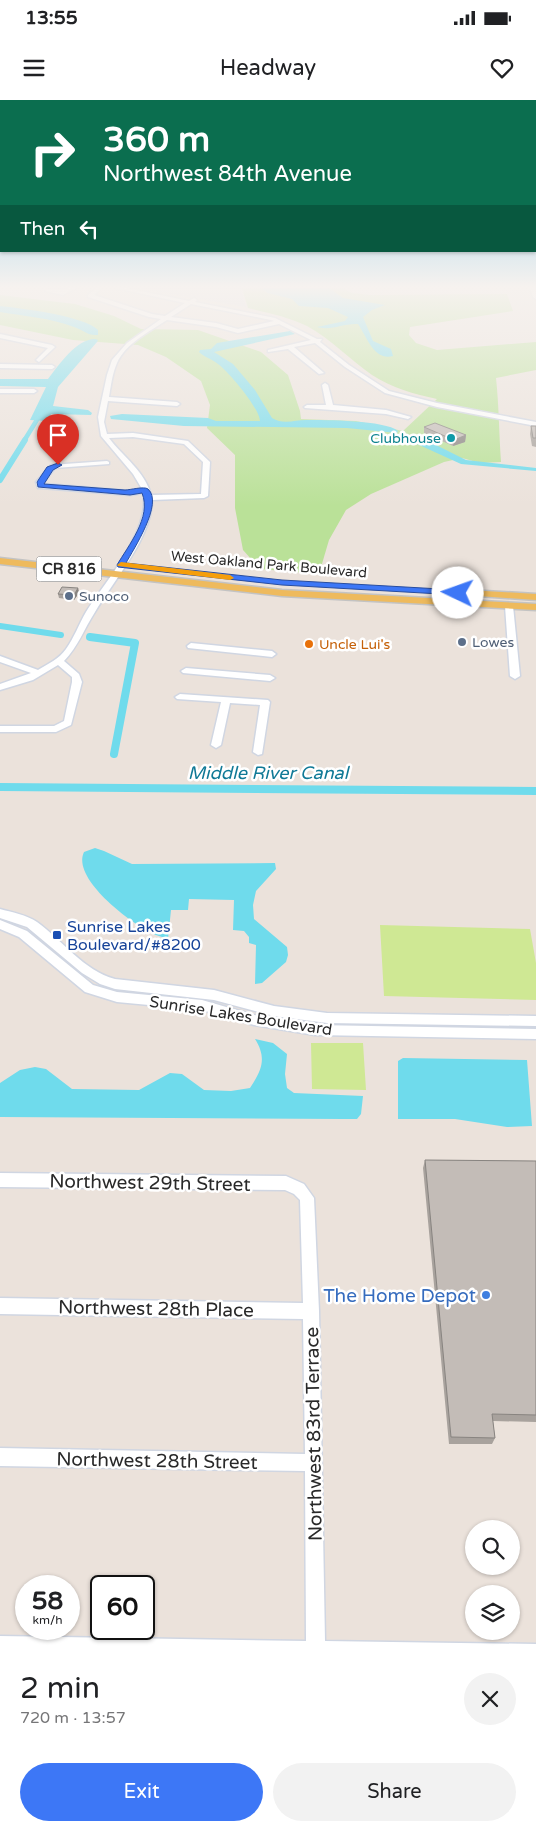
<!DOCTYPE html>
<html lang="en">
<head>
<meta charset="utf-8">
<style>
  :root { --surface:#fff; --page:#f2f2f2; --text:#202124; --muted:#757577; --accent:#3d77f6 }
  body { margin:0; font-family:"Varela Round",sans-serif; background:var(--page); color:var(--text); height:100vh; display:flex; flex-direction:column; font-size:19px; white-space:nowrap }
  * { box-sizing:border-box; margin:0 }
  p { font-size:16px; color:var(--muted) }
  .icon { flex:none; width:28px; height:28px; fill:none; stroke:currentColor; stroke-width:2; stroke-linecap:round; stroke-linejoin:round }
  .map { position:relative; height:1556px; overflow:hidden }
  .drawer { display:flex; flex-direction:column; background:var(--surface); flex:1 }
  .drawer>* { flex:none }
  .banner { position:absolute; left:0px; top:0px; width:536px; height:152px; box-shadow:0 1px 4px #0004; background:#0b6e4f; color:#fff; overflow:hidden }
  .fabs { position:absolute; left:465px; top:1420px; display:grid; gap:10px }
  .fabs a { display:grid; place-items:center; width:55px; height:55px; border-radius:50%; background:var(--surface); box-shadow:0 1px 4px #0004; font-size:25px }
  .speed { position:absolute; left:15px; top:1475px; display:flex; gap:10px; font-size:25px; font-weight:700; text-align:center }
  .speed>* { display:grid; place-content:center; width:65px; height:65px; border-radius:50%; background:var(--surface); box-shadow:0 1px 4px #0004; line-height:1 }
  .speed small { font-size:12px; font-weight:400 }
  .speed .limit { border:2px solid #111; border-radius:8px; background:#fff; color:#111 }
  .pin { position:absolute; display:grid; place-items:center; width:42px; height:42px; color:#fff; margin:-51px -21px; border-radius:50% 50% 50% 0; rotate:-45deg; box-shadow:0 0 5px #0007 }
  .pin .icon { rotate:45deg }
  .me { position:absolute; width:55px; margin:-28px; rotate:273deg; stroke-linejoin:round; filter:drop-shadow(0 0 4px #0008) }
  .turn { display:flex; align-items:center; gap:18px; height:105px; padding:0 20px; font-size:22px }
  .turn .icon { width:65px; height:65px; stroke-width:2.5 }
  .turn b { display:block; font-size:35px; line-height:42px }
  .then { display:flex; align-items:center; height:48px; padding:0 20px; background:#0003; gap:10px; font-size:19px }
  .round { display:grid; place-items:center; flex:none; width:52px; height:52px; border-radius:26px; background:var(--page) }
  .overview { display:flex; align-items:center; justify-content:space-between; height:85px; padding:0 20px }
  h1 { font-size:30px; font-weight:600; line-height:38px }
  .cta { display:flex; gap:10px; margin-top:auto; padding:10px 20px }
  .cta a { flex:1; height:58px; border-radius:30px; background:var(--accent); color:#fff; font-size:20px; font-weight:600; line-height:58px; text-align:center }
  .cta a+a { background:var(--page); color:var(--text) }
  .status { display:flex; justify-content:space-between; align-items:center; height:35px; padding:0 25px; background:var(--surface); direction:ltr }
  .status svg { height:14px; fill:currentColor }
  header { display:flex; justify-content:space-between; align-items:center; height:65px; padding:0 20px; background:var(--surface); font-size:22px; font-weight:600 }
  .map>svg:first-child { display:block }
</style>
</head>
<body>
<div class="status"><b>13:55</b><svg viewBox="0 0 49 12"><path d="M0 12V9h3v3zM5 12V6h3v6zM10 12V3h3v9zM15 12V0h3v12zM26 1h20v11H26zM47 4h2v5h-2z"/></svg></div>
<header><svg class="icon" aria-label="menu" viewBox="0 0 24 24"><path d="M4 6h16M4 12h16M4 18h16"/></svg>Headway<svg class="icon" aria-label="heart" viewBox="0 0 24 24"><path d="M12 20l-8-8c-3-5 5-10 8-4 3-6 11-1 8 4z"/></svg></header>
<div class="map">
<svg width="536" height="1556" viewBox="0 0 536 1556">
  <rect width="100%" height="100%" fill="#ebe2db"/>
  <path fill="#dddbe3" d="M139,188H241L246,207L153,191Z"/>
  <path fill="#bae198" d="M242,188H342L352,193L370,195L507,194L513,211L410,227L409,235L416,243L437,250L536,242V270L496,278C499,306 499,333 501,362L480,363L462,358L444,362L371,394L346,410L329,440L319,474L260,469L243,450L235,408V355L207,328L210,305L201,281L166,257L138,245L73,240L0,225V195L75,204L114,216L141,229L198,230L261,252L288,275L300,311L301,319L356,321L403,331L437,299C414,294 392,288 372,275C350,260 331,239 307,226C289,217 268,213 248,208Z"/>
  <path fill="#cfe894" d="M380,825L530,829L536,863V900L384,896Z
    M311,943H363L366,990L312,989Z"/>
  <path fill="#6fdbec" d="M264,188H329L343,198L385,205L372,210L363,217L373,241L391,249L393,256C374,261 367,237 358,224C343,223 332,231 317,227L345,221L348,217L328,208L299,206L292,199L268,193L263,190Z
    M0,206C20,208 85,216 98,230V235C87,236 84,230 74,227C51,218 24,216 0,212Z
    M290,231L295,234L214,252L233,264L255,290L272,318C283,325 295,320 306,320C325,320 385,320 398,331L397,333L347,328L184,326L111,319L110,316L122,314L208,318L216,321H260C260,309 229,272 218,264C212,259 204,257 199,252L200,250L211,249L217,243Z
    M95,239L98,240L97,242L58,287L53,306L88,310L92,313L91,315L51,314L47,321L30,320L46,287L0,286V279H48C59,265 76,239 95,239Z
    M413,337H420L466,360L536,368V371L461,364L406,339Z
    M95,748L104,751L132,764L275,763L276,769L256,791L253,805L254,819L287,847L288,855L286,862L262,883L255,884L256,845L249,843V837L244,831L233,830L234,800L189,799L188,810H171L168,839C163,837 158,836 153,834C132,824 71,779 84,752Z
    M255,939L273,943L287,954L285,974L287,988L294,993L363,996L361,1014L357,1019H344L0,1017V983L20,970L35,967L46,969L72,989L139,990L170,973L182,974L204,990L231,991L250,988C262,970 267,958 255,939Z
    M403,958L527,960L532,1026L507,1027L455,1019H398V961Z"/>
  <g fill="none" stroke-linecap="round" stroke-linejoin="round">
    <path stroke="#6fdbec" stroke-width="4.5" d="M24,341L43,310"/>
    <path stroke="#6fdbec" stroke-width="6" d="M0,380L25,340
      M0,526L61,535
      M90,537L97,538"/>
    <path stroke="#6fdbec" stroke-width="8" d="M90,537L135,543L114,654
      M0,687L536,691"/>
    <g stroke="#d0d6e2" stroke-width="3">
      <path id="minor" d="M69,188H76L63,195L45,191C52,187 60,192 69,188Z
        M96,188H101L94,195L152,214L165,216L185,203L115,188H126L189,201L194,198L197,200L195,202L275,218L317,239H322L320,242L349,265L389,291L437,303L536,322V326L437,307L385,293L345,267L315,243L294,247L324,273L319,274L288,249L268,252V250L311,240L279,224L238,233L216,227L167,220C150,231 125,244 117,263C112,274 111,286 109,297L177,302L180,304L177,306L108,301L104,322L107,334L133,333L188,341L210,362L208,396L204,398L152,400C152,437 114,480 95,512C84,529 78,547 64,561L79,574L82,582L71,625L56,632H0V626H54L64,621L72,582V577L58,565L33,580L0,590V584L31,573L0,562V556L38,570C48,564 59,559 66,549C74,538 79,524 86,512C104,483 152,429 143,393L130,395L41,388H38L36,382L51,365L107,361L109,362V364L55,368L44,382V384L130,391L142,389L133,374L101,336L98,317L107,275L112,260L127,243L161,219L149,217L88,197V195ZM191,204L271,220L274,221L238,229L216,223L171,217ZM133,337L184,344L203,362L201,394L151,395C145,371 123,357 109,338Z
        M530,188H536V199L533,197Z
        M0,234L52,245L55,247L39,262L36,260L48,248L0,238Z
        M0,264L52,265L55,267L52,269L0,268Z
        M325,283L328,285L333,305L386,310L411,317L408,319L386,314L305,308L304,307L307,305H326L322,285Z
        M0,289H34L37,291L34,293H0Z
        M509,503L513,506L520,576L515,579L510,576L505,506Z
        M191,543L272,551L276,554L272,557L188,548L187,546Z
        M186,568L270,575L275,578L270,581L183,573L181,571Z
        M180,594L268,600L270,602L262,654L258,655L253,652L260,605L230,603L221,645L216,648L211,645L221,602L177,599L175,597Z
        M0,809C11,812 27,815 37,822C62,840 84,871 115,879L214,890L274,906L327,913L536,916V926L327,923L274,916L214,900L115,889L100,884L82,873L27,827L0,818Z
        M0,820L27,831L93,885L117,892L202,900L254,915L315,925L536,929V939L315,935L254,925L202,910L117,902L85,892L19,837L0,829Z
        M0,1073L286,1076L304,1084L314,1098L319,1211L325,1541L536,1544V1556H0V1536L306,1541L305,1371L0,1366V1348L305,1354L303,1219L0,1214V1198L303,1203L300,1100L294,1094L285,1090L0,1087Z"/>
    </g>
    <g stroke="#c3c3c3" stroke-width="3">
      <path id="major" d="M0,458L282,490L536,504V510L282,496L0,464Z
        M468,490L536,494V500L464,495L462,493L464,491Z"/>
    </g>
    <use href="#minor" fill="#fff" fill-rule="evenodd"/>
    <use href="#major" fill="#eeba5d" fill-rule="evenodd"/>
  </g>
  <path fill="#a8a29d" d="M531,326H536V347L532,346L530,334Z
    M424,327L466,335L465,342L453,346L424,333Z
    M78,488L79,493L74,500L59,498L58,494Z
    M425,1060L536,1061V1322L493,1321L495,1338L492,1344H449L423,1068Z"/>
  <path fill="#888480" d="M466,335L465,342L453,346L454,340Z
    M78,488L79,493L74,500V495Z"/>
  <path fill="#c3bcb7" stroke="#888480" d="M435,323L466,335L454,340L424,327Z
    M531,326H536V338H533Z
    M62,487L78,488L74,495L58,494Z
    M425,1060L536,1061V1315L492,1314L495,1338L451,1337Z"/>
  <linearGradient id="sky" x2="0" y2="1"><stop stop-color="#77c4ea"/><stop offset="0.46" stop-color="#f6f2ef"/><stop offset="1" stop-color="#f6f2ef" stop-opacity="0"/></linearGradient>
  <rect width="536" height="406" fill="url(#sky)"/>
  <path fill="#3d77f6" stroke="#284da0" d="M58,363L62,365L53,370L44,384C71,386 98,388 125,390C130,390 144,386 148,389C164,403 133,450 126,463L282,480L458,490L462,493L458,495L282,485L118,467L117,465C128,446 152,417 142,393L130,395L38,387L37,382L47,367Z"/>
  <path fill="#f59e0b" d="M121,462L230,475L234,478L230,480L118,466L117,465Z"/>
  <circle fill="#0f9aa8" stroke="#fff" stroke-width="2" cx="451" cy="338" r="5"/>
  <g fill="#5c6f8a" stroke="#fff" stroke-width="2">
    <circle cx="69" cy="496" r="5"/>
    <circle cx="462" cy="542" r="5"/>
  </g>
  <circle fill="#e8710a" stroke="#fff" stroke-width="2" cx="309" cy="544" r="5"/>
  <rect fill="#1a4fb4" stroke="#fff" stroke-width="2" x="52" y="830" width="10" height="10" rx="2.5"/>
  <circle fill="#3f7fe0" stroke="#fff" stroke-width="2" cx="486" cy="1195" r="5"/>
  <g text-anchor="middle" stroke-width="5" stroke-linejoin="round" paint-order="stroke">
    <g font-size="14" fill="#0d838f" stroke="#fff" text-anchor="end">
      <text x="441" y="343">Clubhouse</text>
    </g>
    <g font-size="14" fill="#292929" stroke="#fff">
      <text transform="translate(269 464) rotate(5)" y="5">West Oakland Park Boulevard</text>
    </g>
    <g font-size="14" fill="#4e5e75" stroke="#fff" text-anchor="start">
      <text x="79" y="501">Sunoco</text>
      <text x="472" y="547">Lowes</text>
    </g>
    <g font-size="14" fill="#c56008" stroke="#fff" text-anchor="start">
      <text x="319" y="549">Uncle Lui's</text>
    </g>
    <rect fill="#fff" stroke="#696969" stroke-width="1" x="36.5" y="456.5" width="65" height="25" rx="4"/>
    <g font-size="15" font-weight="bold" fill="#292929">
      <text x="69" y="474">CR 816</text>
    </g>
    <g font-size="16" fill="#164399" stroke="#fff" text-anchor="start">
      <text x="67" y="832">Sunrise Lakes<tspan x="67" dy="18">Boulevard/#8200</tspan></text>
    </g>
    <g font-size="16" fill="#292929" stroke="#fff">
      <text transform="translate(241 915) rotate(9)" y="6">Sunrise Lakes Boulevard</text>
    </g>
    <g font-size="18" font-style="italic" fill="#107996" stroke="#fff">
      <text x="268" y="679">Middle River Canal</text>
    </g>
    <g font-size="19" fill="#292929" stroke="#fff">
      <text transform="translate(150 1082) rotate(1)" y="7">Northwest 29th Street</text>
      <text transform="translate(156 1208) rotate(1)" y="7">Northwest 28th Place</text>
      <text transform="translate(313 1334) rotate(-91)" y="7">Northwest 83rd Terrace</text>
      <text transform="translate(157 1360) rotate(1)" y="7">Northwest 28th Street</text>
    </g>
    <g font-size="19" fill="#366cbe" stroke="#fff" text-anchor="end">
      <text x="476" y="1202">The Home Depot</text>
    </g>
  </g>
</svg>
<div class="fabs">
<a><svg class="icon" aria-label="search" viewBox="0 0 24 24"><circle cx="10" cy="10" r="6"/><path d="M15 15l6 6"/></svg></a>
<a><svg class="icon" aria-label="layers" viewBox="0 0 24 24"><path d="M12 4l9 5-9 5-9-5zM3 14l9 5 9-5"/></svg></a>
</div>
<div class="speed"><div>58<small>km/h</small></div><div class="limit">60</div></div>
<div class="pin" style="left:58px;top:365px;background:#d93025"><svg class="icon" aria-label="arrive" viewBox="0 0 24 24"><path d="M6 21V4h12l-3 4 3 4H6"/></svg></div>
<svg class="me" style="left:458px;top:493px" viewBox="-20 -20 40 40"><circle r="19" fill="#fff"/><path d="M0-13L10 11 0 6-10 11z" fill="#3d77f6"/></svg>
<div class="banner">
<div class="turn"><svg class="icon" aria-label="right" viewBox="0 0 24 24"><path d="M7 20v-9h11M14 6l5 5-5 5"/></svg><div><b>360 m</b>Northwest 84th Avenue</div></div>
<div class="then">Then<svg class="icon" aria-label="left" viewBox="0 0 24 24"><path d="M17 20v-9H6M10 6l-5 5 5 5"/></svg></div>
</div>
</div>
<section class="drawer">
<div class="overview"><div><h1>2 min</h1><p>720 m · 13:57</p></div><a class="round"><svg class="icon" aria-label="close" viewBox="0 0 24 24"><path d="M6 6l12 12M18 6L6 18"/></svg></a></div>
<div class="cta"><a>Exit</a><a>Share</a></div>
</section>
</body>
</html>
